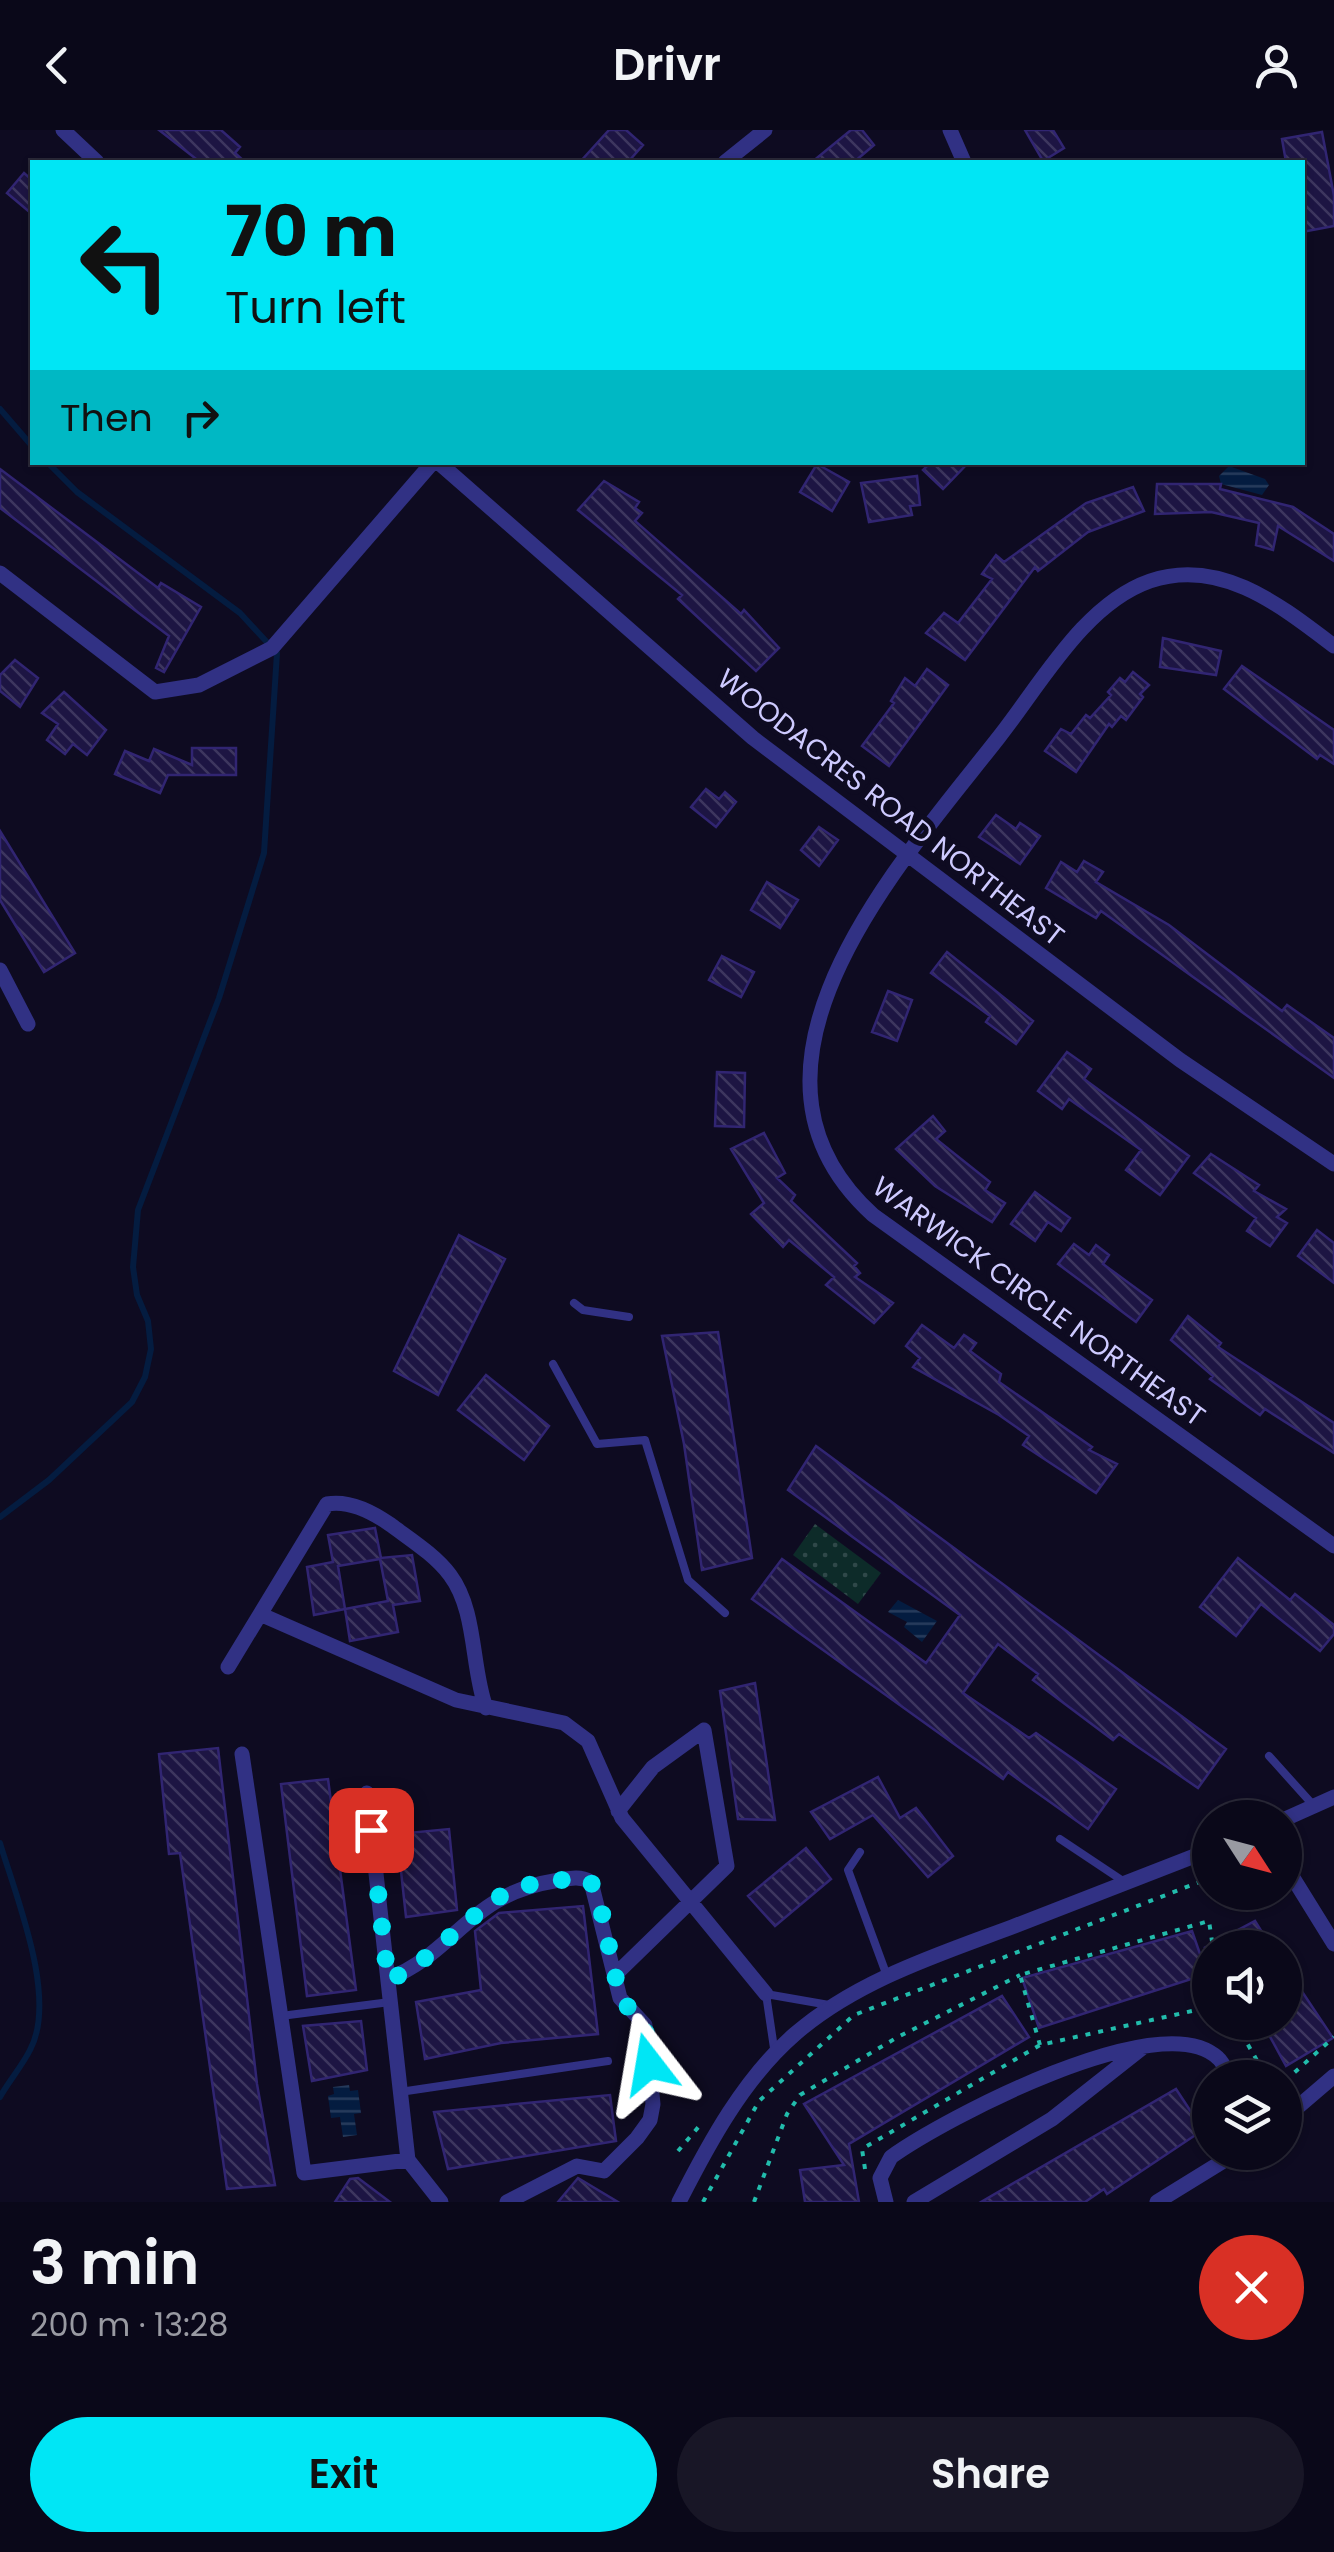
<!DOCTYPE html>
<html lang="en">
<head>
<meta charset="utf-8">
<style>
  :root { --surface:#0a0819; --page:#181626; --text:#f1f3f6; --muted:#999aa2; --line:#2a2938; --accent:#00e6f5 }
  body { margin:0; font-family:Poppins,sans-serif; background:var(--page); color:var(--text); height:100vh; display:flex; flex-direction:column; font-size:38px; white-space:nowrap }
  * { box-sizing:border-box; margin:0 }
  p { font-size:32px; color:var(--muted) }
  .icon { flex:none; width:55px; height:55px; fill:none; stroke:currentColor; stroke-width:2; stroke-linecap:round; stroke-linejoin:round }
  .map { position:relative; height:2072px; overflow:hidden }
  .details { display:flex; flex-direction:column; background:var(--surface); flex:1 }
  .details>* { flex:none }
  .top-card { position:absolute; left:30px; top:30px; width:1275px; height:305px; border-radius:0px; box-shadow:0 2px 8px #0004,0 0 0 2px var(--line); background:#00e6f5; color:#111; overflow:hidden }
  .needle { width:65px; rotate:126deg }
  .fabs { position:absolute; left:1192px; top:1670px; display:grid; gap:20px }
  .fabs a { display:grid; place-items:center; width:110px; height:110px; border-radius:50%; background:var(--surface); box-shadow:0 2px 8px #0004,0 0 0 2px var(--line); font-size:50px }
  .pin { position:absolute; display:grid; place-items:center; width:85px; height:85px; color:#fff; margin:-42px; border-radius:20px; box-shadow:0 5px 15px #0006 }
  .me { position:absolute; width:110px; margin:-55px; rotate:346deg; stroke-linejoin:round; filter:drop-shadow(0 0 8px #0008) }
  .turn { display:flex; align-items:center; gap:35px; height:210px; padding:0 30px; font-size:45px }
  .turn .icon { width:130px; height:130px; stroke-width:2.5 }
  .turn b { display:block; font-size:70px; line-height:85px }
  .then { display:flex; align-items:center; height:95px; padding:0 30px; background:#0003; gap:20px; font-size:38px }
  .round { display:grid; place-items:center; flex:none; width:105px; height:105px; border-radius:52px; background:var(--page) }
  .summary { display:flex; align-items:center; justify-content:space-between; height:170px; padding:0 30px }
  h1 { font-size:60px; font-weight:600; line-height:75px }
  .cta { display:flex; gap:20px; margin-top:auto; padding:20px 30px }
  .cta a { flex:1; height:115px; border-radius:60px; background:var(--accent); color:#111; font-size:40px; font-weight:600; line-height:115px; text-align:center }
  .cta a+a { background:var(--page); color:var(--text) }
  header { display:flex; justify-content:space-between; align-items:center; height:130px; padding:0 30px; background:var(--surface); font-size:45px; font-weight:600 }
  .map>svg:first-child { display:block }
</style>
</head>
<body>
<header><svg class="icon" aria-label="back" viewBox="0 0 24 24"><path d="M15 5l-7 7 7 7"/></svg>Drivr<svg class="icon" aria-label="person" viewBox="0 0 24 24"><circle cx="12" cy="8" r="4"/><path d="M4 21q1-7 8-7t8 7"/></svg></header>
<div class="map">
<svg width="1334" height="2072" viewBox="0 0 1334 2072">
  <defs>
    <pattern id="park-dots" width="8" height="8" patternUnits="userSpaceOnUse" patternTransform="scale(2.5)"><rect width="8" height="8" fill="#0d2b29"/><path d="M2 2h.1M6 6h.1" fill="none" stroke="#2f4849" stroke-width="1.8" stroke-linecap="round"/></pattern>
    <pattern id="water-rules" width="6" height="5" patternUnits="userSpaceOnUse" patternTransform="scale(2.5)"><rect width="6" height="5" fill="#041c40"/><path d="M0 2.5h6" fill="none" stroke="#273c5d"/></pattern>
    <pattern id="building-back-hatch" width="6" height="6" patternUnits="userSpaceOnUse" patternTransform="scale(2.5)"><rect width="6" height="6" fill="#1d1543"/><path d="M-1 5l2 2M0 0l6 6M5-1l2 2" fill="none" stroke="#3d365f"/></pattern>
  </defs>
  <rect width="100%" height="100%" fill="#0e0b21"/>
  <path fill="url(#park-dots)" d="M815,1394L881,1443L858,1474L793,1425Z"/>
  <path fill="url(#water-rules)" d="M1229,336L1265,349L1269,355L1262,365L1221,354L1219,346Z
    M898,1470L937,1491L922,1512L904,1497L907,1492L888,1482Z
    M349,1955L350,1961L358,1960L361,1983L354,1984L357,2005L343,2007L340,1987L331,1988L328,1966L334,1964L333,1957Z"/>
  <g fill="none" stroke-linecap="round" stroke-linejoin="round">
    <path stroke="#041c40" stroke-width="6" d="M0,279L32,316
      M0,1387L49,1350L132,1272L145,1247L151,1219L148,1191L137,1165L133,1137L138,1080L219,868L264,723L277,523L240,483L77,362L47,332
      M0,1713C16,1767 58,1868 30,1920C22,1936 9,1951 0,1967"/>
  </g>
  <path fill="url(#building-back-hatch)" stroke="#312572" stroke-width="2.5" fill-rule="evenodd" d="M159,0H221L240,17L235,23L245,32H200Z
    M609,0H626L643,15L628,32H580Z
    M851,0H862L874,15L854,32H812Z
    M1025,0H1053L1064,18L1043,31Z
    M1322,2L1334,66V96L1302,102V32H1286L1282,9Z
    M24,43L32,50V84L7,63Z
    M931,332H969L943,359L923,340Z
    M817,334L849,352L832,381L800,362Z
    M0,339L158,458L161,453L201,477L164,542L156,538L169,506L0,378Z
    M917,346L920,375L910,376L912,385L869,392L861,353Z
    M604,351L639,372L635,378L642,383L635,391L741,484L744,480L779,518L756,541L678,469L682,465L578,380Z
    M1157,354H1221L1220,359L1293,377L1334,404V431L1278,396L1273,420L1256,415L1259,393L1211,382L1155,384Z
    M1133,357L1144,381L1088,402L1038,441L1035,437L965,530L926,503L944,483L958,493L992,449L982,444L996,425L1004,432L1086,373Z
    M1163,508L1221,521L1216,545L1160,537Z
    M15,530L38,548L20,577L0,561V545Z
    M1242,536L1334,600V634L1320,625L1317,629L1224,559Z
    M927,539L948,555L889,636L862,616L894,573L891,571L905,548L915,556Z
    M1133,542L1149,555L1140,564L1143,567L1126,590L1121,586L1112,597L1109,594L1076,642L1045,621L1061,599L1071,604L1086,585L1090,588L1111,565L1108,562L1120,548L1125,552Z
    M64,562L106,600L87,625L73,614L65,624L47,610L58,594L42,583Z
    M192,618H236V645H168L160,663L115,644L125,621L149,631L154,619L192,635Z
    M706,659L719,669L725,662L736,672L716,697L691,677Z
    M996,685L1016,699L1020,693L1040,706L1020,734L979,707Z
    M819,697L838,710L819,736L801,720Z
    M0,701L75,823L44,842L0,770Z
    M1084,731L1103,742L1096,752L1169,795L1282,881L1287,875L1334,908V948L1101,781L1096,788L1046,758L1061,732L1077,742Z
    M767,752L798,770L780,798L751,780Z
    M947,822L1033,891L1016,914L986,892L990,886L931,843Z
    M722,826L754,842L741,867L709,850Z
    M888,861L912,870L897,911L872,902Z
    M1067,922L1091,939L1084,949L1189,1026L1160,1065L1126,1040L1141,1020L1069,969L1062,979L1038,961Z
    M717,942L745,943L744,997L715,996Z
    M933,986L945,1001L936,1009L990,1052L985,1060L1005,1073L992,1092L935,1056L896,1019Z
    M764,1003L785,1043L777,1048L795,1065L791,1071L857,1133L854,1136L860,1143L855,1147L893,1173L874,1193L826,1155L834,1147L789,1110L783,1117L751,1084L764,1073L731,1019Z
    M1211,1024L1259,1055L1254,1061L1286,1079L1277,1087L1287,1093L1270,1116L1247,1101L1256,1088L1194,1043Z
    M1035,1062L1070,1088L1061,1101L1048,1092L1035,1111L1011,1094Z
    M1317,1100L1334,1113V1153L1298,1126Z
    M459,1105L505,1129L438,1265L394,1241Z
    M1074,1114L1089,1125L1096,1115L1109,1125L1103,1134L1152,1170L1136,1192L1058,1134Z
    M1188,1186L1221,1213L1218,1217L1334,1293V1323L1265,1279L1260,1285L1210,1249L1213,1246L1171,1210Z
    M922,1195L954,1218L964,1205L976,1213L970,1221L1001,1244L999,1252L1092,1317L1089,1320L1117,1334L1096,1363L1023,1315L1029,1306L999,1285L913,1237L920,1228L906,1216Z
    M718,1202L752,1428L702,1440L684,1314L662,1206Z
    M486,1245L549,1296L524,1330L458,1280Z
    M816,1316L1226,1619L1198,1658L1119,1604L1113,1610L1033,1550L1038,1544L998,1514L963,1563L1029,1608L1036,1603L1116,1659L1088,1699L1008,1642L1003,1649L752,1469L782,1429L926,1533L960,1485L788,1360Z
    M375,1398L381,1428L412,1425L420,1471L393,1475L398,1502L350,1511L345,1479L314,1485L307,1437L333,1432L328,1405ZM380,1429L388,1471L345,1479L338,1436Z
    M1238,1428L1290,1470L1295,1464L1334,1495V1504L1320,1521L1261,1474L1236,1506L1200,1477Z
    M755,1553L775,1690L738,1689L720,1561Z
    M218,1618L257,1954L275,2055L227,2059L180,1723L169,1724L159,1624Z
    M878,1647L900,1688L916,1678L953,1726L928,1747L873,1685L830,1709L811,1682Z
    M328,1649L356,1860L307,1866L281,1654Z
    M449,1699L457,1780L406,1787L397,1704Z
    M806,1718L831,1749L775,1796L748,1766Z
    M583,1776L598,1904L501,1913L425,1929L416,1872L481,1860L475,1801L499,1783Z
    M1255,1791L1272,1818H1204Z
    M1192,1801L1207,1844L1039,1898L1022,1848Z
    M1285,1836L1333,1908L1286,1936L1262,1892H1285Z
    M1002,1866L1029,1907L849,2014L859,2072H805L800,2040L844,2035L804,1974Z
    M361,1891L367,1940L312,1951L303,1896Z
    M1176,1959L1203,2000L1107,2064L1104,2059L1085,2072H981Z
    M610,1965L616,2011L448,2039L434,1982Z
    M358,2048L390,2072H335L350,2049Z
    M578,2048L618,2072H558Z"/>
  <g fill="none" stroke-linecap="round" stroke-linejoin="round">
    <path stroke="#22bcac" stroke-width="4" stroke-dasharray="5 8" stroke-linecap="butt" d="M1235,1892L1267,1948
      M1040,1915L1020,1845L1209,1791L1213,1818
      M1285,1951L1334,1907
      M678,2021L701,1994
      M865,2039L862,2019L1040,1915L1210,1877
      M703,2072L759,1971L854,1885L1210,1748
      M754,2072L787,1984L800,1965L896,1908L1020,1845"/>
    <path stroke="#313184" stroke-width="8" d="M574,1173L583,1180L629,1187
      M553,1234L597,1314L645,1310L688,1450L725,1483
      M1269,1626L1314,1676
      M1060,1709L1126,1753
      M860,1722L848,1740L887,1846
      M281,1886L390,1872
      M775,1925L766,1864L829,1875
      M400,1962L608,1931"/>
    <path stroke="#313184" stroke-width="15" d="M63,0L97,32
      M950,0L964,32
      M725,32L765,0
      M438,332L753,608L1180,930L1334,1034
      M0,443L155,562L199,555L272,518L433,332
      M1334,516C1281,476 1221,427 1150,451C1084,474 1041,554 999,607C903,730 710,937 873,1085L1334,1416
      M0,840L28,894
      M262,1485L456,1570L564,1593L588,1611L622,1688L766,1864
      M228,1537L327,1374C349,1370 374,1383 391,1395C411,1410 435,1425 450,1445C477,1481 471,1537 486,1578
      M242,1624L304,2043L408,2030
      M367,1663L408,2030L441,2072
      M1285,1689L1334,1667
      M1285,1735L1334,1814
      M615,1845L727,1736L704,1600L653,1637L618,1681
      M388,1849C456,1822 468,1765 554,1751C568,1749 578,1745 591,1752L620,1868L645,1895L653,1974L650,1990L637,2008L604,2041L577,2036L507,2072
      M1285,1988L1334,1946
      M679,2072C709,2013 744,1948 795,1904C856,1851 937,1825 1012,1797C1078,1772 1144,1746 1210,1720
      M886,2072L880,2048L891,2027C944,1989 1161,1874 1218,1928C1223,1932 1227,1942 1230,1948
      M914,2072L1052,1989L1142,1918
      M1157,2072L1238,2022"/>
  </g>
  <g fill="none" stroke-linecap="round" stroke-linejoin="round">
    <path stroke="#00e6f5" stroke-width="18" stroke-dasharray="0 32.4" d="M371,1700L388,1850L411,1840L493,1770L521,1756L581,1747L591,1752L600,1774L620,1868L645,1896L649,1934"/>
  </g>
  <g text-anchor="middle" stroke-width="10" stroke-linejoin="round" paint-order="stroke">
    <g font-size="28" fill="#cecaff" stroke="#0e0b21">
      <text transform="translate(891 677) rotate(38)" y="10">WOODACRES ROAD NORTHEAST</text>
      <text transform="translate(1039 1171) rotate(36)" y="10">WARWICK CIRCLE NORTHEAST</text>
    </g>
  </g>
</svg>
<div class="fabs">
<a><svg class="needle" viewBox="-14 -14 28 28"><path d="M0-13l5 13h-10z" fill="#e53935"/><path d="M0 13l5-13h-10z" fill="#999aa2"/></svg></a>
<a><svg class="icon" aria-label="sound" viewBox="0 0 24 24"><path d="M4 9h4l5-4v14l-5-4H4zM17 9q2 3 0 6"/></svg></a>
<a><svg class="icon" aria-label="layers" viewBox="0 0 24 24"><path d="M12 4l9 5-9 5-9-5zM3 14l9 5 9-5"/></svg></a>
</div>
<div class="pin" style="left:371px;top:1700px;background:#d93025"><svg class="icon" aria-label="arrive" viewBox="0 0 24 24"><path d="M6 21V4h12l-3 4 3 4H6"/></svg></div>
<svg class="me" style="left:649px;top:1934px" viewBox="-20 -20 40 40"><path d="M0-17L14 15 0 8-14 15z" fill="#00e6f5" stroke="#fff" stroke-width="4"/></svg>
<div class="top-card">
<div class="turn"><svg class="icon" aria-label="left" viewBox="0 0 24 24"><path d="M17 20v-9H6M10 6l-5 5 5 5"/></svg><div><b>70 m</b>Turn left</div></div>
<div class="then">Then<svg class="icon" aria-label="right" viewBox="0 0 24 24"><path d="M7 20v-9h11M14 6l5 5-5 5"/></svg></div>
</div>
</div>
<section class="details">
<div class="summary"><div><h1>3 min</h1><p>200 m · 13:28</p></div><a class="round" style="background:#d93025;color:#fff"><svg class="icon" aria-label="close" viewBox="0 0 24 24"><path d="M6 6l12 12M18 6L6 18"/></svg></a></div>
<div class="cta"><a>Exit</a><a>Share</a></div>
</section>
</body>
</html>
